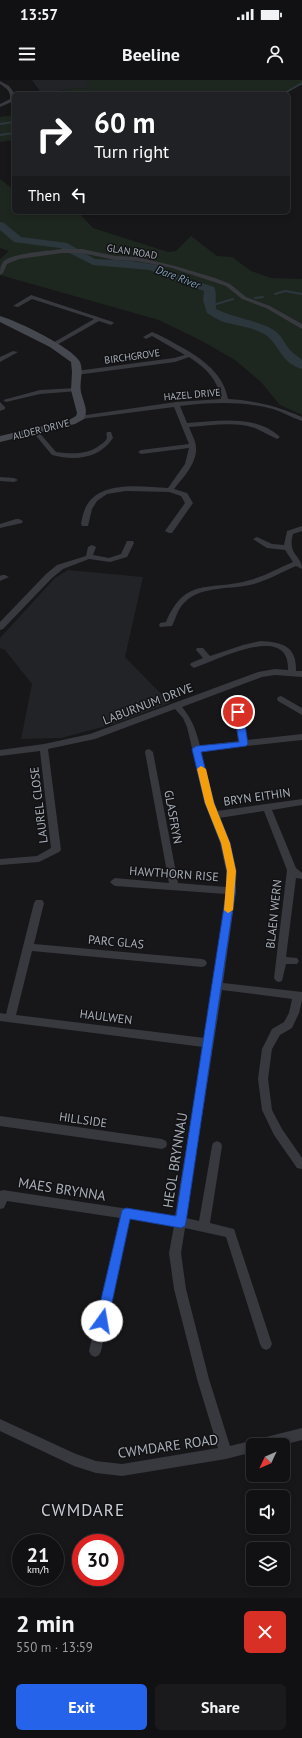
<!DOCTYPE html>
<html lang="en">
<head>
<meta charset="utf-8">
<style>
  :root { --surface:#111113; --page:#1a1a1c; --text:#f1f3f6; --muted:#9c9da0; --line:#303133; --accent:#2563eb }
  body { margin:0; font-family:"PT Sans",sans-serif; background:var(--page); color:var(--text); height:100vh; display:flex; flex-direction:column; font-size:15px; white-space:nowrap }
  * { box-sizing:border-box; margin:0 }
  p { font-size:13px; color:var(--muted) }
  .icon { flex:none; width:22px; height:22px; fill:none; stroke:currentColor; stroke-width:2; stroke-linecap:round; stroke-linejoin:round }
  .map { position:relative; height:1518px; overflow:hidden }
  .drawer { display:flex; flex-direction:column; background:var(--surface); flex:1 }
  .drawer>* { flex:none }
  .hud { position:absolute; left:12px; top:12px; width:278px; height:122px; border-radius:6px; box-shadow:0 2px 6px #0003,0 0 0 1px var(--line); background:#202124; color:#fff; overflow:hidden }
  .needle { width:26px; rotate:226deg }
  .controls { position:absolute; left:246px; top:1358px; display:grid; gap:8px }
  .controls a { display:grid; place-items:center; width:44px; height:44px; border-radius:6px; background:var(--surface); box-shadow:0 2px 6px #0003,0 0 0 1px var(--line); font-size:20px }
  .speed { position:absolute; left:12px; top:1454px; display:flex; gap:8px; font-size:20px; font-weight:700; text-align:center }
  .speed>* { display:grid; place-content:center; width:52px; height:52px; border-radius:50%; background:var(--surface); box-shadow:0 2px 6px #0003,0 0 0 1px var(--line); line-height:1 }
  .speed small { font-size:10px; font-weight:400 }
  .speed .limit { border:6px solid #d22; background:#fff; color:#111 }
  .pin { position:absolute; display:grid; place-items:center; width:34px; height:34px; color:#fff; margin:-17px; border:2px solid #fff; border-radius:50%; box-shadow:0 1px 4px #0007 }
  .me { position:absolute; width:44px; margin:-22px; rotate:13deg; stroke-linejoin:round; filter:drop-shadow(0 0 3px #0008) }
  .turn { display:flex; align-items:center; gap:14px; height:84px; padding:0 16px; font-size:18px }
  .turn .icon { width:52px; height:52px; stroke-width:2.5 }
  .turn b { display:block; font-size:28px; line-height:34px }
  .then { display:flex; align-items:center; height:38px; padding:0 16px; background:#0003; gap:8px; font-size:15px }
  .round { display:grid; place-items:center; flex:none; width:42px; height:42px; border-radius:6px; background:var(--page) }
  .summary { display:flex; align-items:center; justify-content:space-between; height:68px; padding:0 16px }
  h1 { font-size:24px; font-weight:700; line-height:30px }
  .primary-button { display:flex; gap:8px; margin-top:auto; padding:8px 16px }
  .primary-button a { flex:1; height:46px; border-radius:6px; background:var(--accent); color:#fff; font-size:16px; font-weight:700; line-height:46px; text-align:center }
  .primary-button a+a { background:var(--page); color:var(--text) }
  .status { display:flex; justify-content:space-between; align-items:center; height:28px; padding:0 20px; background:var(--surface); direction:ltr }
  .status svg { height:11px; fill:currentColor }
  header { display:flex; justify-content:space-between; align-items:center; height:52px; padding:0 16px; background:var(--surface); font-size:18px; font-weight:700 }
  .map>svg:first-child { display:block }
</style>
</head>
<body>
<div class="status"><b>13:57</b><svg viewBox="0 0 49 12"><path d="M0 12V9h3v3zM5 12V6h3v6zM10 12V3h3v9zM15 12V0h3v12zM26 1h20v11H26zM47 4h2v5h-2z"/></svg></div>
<header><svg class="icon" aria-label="menu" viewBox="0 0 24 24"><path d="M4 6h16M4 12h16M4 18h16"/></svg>Beeline<svg class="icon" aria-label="person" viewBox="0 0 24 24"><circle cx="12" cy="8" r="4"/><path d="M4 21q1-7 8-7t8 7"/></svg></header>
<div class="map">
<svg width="302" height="1518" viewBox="0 0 302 1518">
  <rect width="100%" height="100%" fill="#171719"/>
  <path fill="#222326" d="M32,0H86L92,6L85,9L76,8L42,14Z
    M68,490L143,497L125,577L170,623L114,644L61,658L21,659L32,604L5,570L0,568V558L55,498Z"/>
  <path fill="#1e271f" d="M86,0H302V5H299L281,14H45L76,8L85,9L91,6Z
    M14,35V60L0,62V37Z
    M0,99L14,110V132H78L93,148L168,172L176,171L191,156L217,176L232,177L251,191L271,198L302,199V335L280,325L261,302L235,280L202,261L159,240L0,195V179L9,171L0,168Z"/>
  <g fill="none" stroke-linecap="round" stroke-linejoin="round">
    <path stroke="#2c373d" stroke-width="2" d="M72,14L76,12H94
      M283,14L302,3
      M0,44L14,42
      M0,55L14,53
      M275,214L285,211L302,214
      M255,218L263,217
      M210,226L233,219"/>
    <path fill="#2c373d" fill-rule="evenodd" d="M0,142L4,143L21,157L67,163L95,179L132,181L157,185L172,193L214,207C217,212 215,222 216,229C235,238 255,240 272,249C283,255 284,265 292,272C295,275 299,277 302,280V289C281,283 280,266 266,255C254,247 237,246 224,242C218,240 212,236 207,233L203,220L204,211L164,197L150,190L93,185L60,168L14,162L0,150Z"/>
    <path fill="#37393e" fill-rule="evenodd" d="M0,1L9,6L15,14L14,21L0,27V24L10,19C11,11 6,8 0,4Z
      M62,169H82L115,176L137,177L175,186L215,198L230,204L246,217L270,226L302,244V249L266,228L242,219L226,206L172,188L137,181L115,180L82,173H62L19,179L7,184L3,193L0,195C0,191 0,186 3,182C11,173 49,171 62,169Z
      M31,215L113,242L114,243L111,245L99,241L55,266H51V264L94,239L32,219L18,227L13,226Z
      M152,252C160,255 167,259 174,263C198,276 223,291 228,319C257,321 276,326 302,337V341C292,338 283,332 273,329C243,321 211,322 180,326L187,343C217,341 256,334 280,357L277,359L275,358C268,355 262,351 255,348C234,341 210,346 189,347C191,353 196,361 196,368C197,383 183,398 174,409L187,413L193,423L172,453H169L165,451L185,423L181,416L169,412L126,411L107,414L97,421L92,429L88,446H82L81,444C82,439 83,433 85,429C98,399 142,407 168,408L185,384L189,368L141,374L138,372L141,370L189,364L174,327L81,339L78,337L79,336L176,322L221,319C218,300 206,288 189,277L175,282L76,295L73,293L76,291L174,278L185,275L152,256L146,259L143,257Z
      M13,271L18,272L0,282V277Z
      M76,308L79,310L78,311L40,314L6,322L3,320L40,310Z
      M0,322L5,327V329L0,331Z
      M35,349L37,350L56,372C71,374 88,375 100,365C102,364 106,361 107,358C107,356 106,354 107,352H111L113,358C99,379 75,381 52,375L32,351Z
      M0,397L14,398L18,400L14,402L0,401Z
      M16,439H19L23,441L22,443L0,448V444Z
      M302,446V451L293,454C287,475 302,475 302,489L296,486C282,492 268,500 254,504C233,510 202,505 185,522C178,528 176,538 172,546L160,547L159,545L160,543L166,542C186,495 211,512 250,500C265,496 279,488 293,482L285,470L267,468L253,459L257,457L272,464L284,465L287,451Z
      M127,461H133L134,463L127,477L110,482L89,479L63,489L52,498L3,549L0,550V542L46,494L57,485L86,476L88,467L92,465L96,467L93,475L109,478L121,474Z
      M2,495H5L9,497L0,501V496Z
      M260,561C282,562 297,566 296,591H302V597L275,595L262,597L182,627C192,639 196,650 200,666L238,661L234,632L238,629L242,632L247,660L302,654V660L201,671L213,723L217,731L302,719V725L272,730L296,788L302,793V799L296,798L286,877L297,878L299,881L297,884H286L282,901L279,902L276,901L274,898L287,790L264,731L219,738L230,763L236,791V811L223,903L302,912V920L299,933L292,948L280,955L272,969L268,999L272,1030L282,1049L302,1078V1089L297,1088L274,1055L262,1030L258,999L262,969L272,949L284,942L289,933L292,919L222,910L186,1138L199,1141L212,1066L213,1063L217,1061L221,1063L222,1066L210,1143L234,1149L272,1264L270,1268L266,1270L262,1268L260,1264L226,1157L185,1148L181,1173L186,1209L209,1299L230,1366L302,1348V1360L283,1365H253V1372L226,1379L122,1396L96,1393L74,1386L0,1351V1339L76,1374L96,1381L122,1384L218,1368L197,1299L174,1209L169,1173L174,1146L130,1139L101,1271L99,1275L95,1277L91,1275L89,1271L120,1138L7,1121L4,1128L0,1129V1111L3,1110L175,1136L203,967L0,941V933L6,934L34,823L36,820H42L44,823L34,864L202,879L205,880L207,883L205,886L202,887L32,871L16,935L205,958L226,814L115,806L112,804L110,802L112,800L115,798L169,803L145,672L146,670L149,669L153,672L178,803L226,807V791L220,763L205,723L187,647L183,638L175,629L95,659L48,669L61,770L59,772L39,782L0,785V779L37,776L51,768L40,671L0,676V670L44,664L90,654L258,592L275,589L288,590C290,541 216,581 194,588L190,585L191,583L203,578L196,570L197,568H203L210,576L243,565Z
      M281,616L302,628V635L278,621L277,619L278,617Z
      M0,1036L162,1059L166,1061L167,1064L166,1067L162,1069L0,1046Z"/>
    <path fill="#45484e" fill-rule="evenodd" d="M0,236C17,241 72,267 80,282C84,291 79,303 81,312C83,321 89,331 84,339L75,344L0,362V356L69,340L76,336L77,333L71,310L72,292L71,282L50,267L0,242Z"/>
  </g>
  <path fill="#2563eb" stroke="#184099" d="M238,629L243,632L248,664L246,666L201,672L214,723L230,763L236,791L235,814L186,1142L185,1146L181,1148L130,1139L108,1241L106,1245L102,1246L98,1245L96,1241L122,1130L126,1128L176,1136L226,814L227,791L221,763L205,723L192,669L196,666L239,662L234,632Z"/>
  <path fill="#f59e0b" d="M201,686L206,689L214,723L230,763L236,791L233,830L228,833L224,830L227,791L221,763L205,723L197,689Z"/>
  <g text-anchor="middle" stroke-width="3" stroke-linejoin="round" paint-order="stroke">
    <g font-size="10" fill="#a8afb9" stroke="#121214">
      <text transform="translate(132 171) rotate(9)" y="4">GLAN ROAD</text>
      <text transform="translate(132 276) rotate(-8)" y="4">BIRCHGROVE</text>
      <text transform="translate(192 314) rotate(-5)" y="4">HAZEL DRIVE</text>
      <text transform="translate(41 349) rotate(-14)" y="4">ALDER DRIVE</text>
    </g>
    <g font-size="11" font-style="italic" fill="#7da0b6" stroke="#121214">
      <text transform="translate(178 197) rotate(21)" y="4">Dare River</text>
    </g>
    <g font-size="12" fill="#a8afb9" stroke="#121214">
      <text transform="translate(148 624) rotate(-21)" y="4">LABURNUM DRIVE</text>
      <text transform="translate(257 717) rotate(-8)" y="4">BRYN EITHIN</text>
      <text transform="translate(39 725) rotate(-97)" y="4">LAUREL CLOSE</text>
      <text transform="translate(173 737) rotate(80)" y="4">GLASFRYN</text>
      <text transform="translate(174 794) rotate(4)" y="4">HAWTHORN RISE</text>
      <text transform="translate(274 834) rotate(-84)" y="4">BLAEN WERN</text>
      <text transform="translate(116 862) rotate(5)" y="4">PARC GLAS</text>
      <text transform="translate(106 937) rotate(7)" y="4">HAULWEN</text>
      <text transform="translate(83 1040) rotate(8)" y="4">HILLSIDE</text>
    </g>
    <g font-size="14" fill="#a8afb9" stroke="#121214">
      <text transform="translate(175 1080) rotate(-81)" y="5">HEOL BRYNNAU</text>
      <text transform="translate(62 1109) rotate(9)" y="5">MAES BRYNNA</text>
      <text transform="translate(168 1366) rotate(-8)" y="5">CWMDARE ROAD</text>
    </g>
    <g font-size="17" letter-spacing="1" fill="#c9cdd5" stroke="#121214">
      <text x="83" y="1436">CWMDARE</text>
    </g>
  </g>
</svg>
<div class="controls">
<a><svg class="needle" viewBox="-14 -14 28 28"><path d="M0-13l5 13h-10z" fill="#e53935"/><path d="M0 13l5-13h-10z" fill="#9c9da0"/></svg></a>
<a><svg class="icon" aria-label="sound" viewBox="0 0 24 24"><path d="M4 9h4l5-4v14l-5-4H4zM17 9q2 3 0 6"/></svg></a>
<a><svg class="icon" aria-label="layers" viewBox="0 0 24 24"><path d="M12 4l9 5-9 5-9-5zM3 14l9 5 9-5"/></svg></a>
</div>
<div class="speed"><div>21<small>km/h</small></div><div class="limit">30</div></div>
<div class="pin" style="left:238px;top:632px;background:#d93025"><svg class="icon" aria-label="arrive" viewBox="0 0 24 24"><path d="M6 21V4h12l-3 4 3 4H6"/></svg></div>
<svg class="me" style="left:102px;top:1241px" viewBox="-20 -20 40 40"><circle r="19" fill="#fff"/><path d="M0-13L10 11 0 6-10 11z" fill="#2563eb"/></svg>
<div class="hud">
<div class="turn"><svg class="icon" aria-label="right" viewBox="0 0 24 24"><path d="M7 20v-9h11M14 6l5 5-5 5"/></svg><div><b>60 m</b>Turn right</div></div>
<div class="then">Then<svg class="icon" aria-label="left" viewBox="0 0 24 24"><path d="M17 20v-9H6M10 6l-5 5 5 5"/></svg></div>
</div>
</div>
<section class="drawer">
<div class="summary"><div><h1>2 min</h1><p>550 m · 13:59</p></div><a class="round" style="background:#d93025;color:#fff"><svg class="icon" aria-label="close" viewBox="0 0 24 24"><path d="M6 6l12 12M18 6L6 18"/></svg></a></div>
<div class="primary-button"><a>Exit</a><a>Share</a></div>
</section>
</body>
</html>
